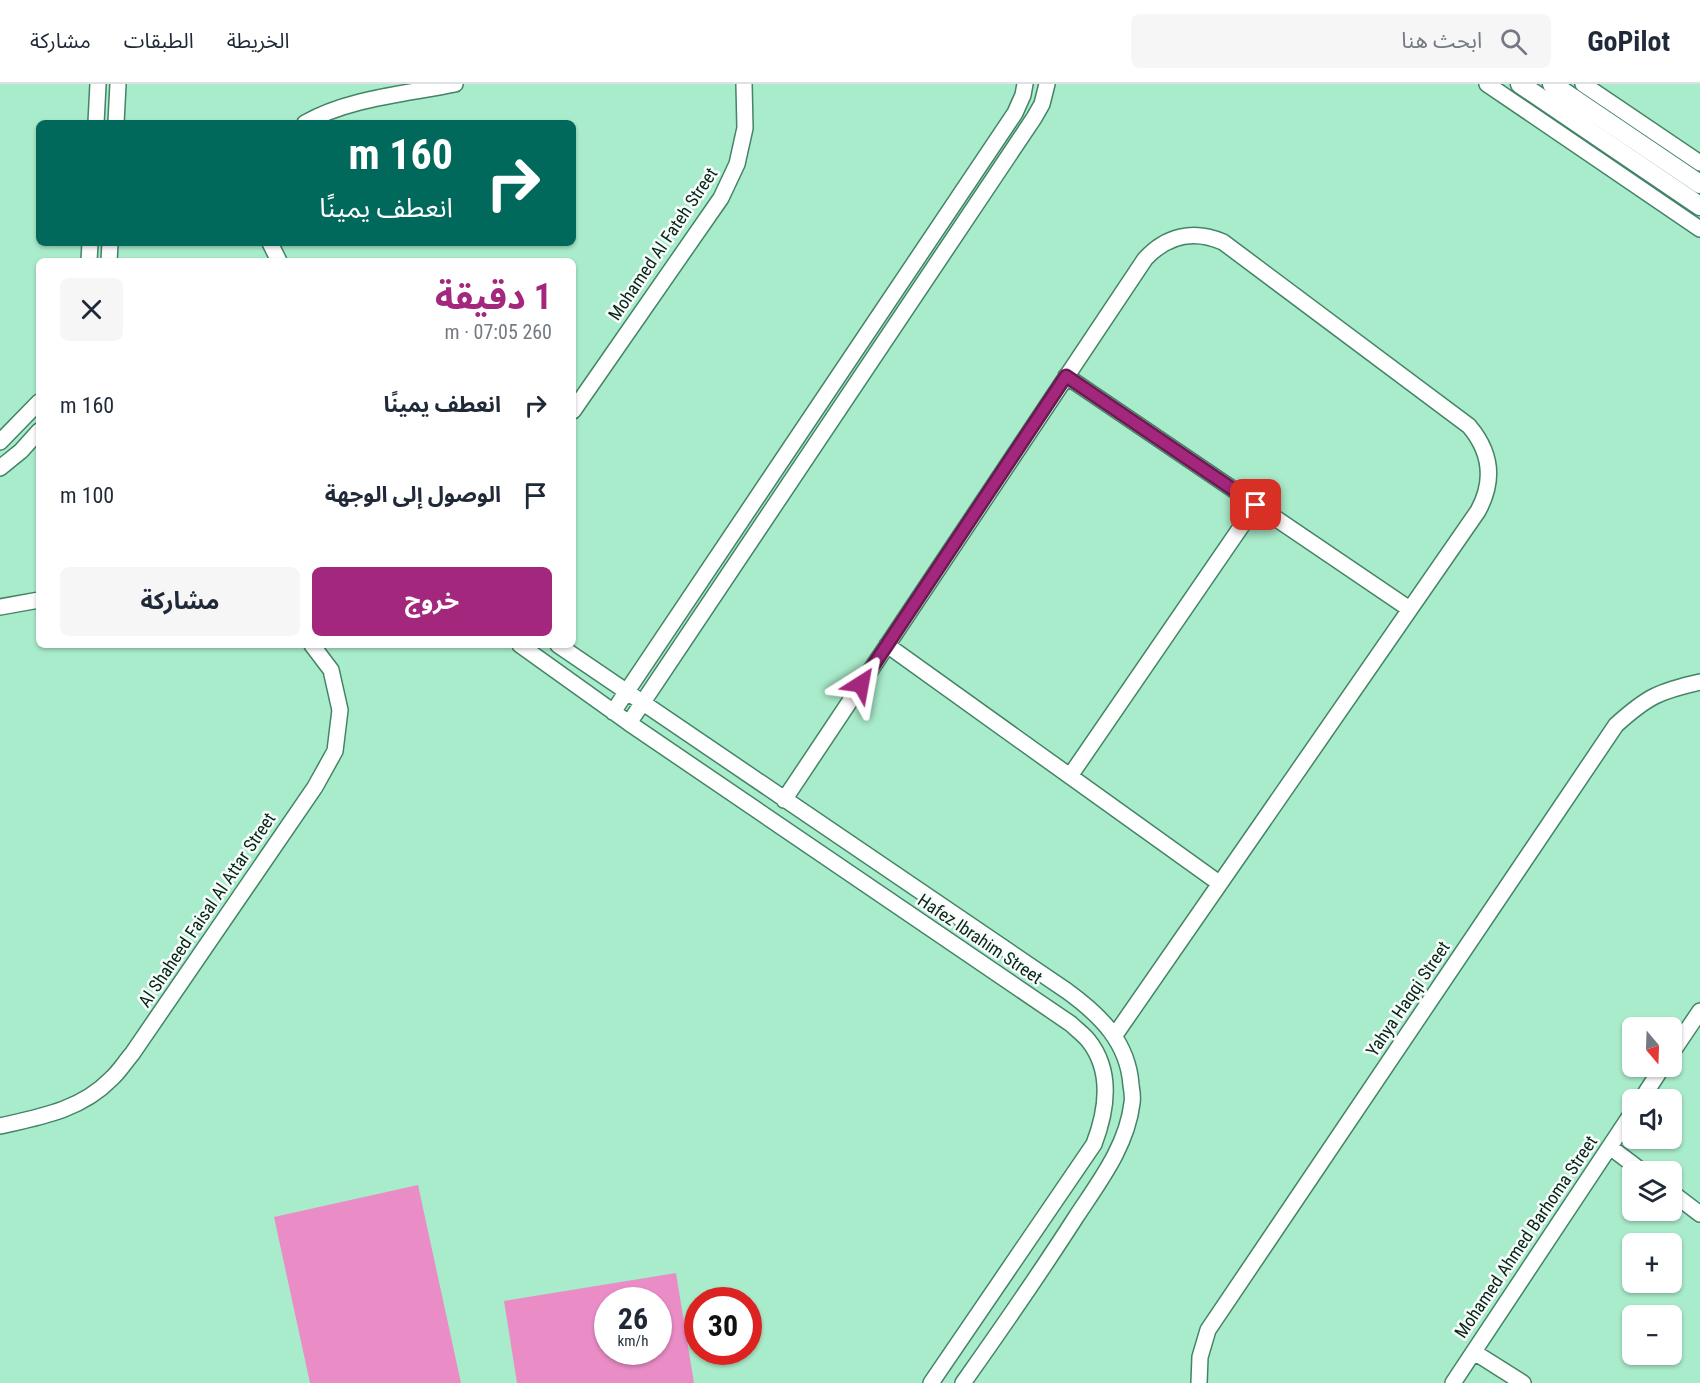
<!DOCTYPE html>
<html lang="ar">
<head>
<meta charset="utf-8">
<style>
  :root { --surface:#fff; --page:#f6f6f7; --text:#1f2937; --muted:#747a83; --line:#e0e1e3; --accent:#a3287d }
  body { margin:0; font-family:"Roboto Condensed","Noto Sans Arabic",sans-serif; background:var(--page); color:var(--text); direction:rtl; height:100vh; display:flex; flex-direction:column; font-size:22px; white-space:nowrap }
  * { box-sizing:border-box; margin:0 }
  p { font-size:20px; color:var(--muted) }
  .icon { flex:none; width:33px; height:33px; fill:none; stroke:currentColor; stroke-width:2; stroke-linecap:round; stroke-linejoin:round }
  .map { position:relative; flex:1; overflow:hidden; direction:ltr }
  .side { position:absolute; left:36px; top:174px; width:540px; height:390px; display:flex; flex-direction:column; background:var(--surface); border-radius:9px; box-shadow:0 2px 4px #0004; direction:rtl }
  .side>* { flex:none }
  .hud { position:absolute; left:36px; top:36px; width:540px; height:126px; border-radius:9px; box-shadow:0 2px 4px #0004; direction:rtl; background:#00695c; color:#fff; overflow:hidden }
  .needle { width:39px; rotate:161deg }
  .buttons { position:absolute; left:1622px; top:933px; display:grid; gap:12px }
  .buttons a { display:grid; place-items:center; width:60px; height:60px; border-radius:9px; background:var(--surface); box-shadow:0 2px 4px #0004; font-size:30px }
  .speed { position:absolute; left:594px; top:1203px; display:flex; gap:12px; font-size:30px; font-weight:700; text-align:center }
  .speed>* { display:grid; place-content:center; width:78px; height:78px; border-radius:50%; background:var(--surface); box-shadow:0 2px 4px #0004; line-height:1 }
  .speed small { font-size:15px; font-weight:400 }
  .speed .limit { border:9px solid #d22; background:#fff; color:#111 }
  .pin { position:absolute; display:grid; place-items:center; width:51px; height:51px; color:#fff; margin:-26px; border-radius:12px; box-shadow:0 3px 9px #0006 }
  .me { position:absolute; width:66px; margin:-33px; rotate:34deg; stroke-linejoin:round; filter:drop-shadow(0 0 4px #0008) }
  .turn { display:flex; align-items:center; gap:21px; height:126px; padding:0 24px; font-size:27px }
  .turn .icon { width:78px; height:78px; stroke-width:2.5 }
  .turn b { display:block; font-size:42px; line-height:51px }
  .round { display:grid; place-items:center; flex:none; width:63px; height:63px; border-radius:9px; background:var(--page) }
  .summary { display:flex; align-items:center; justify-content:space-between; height:102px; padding:0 24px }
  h1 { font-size:36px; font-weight:700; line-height:45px; color:var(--accent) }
  .cta { display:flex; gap:12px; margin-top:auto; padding:12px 24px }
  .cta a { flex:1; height:69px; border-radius:9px; background:var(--accent); color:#fff; font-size:24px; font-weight:700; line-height:69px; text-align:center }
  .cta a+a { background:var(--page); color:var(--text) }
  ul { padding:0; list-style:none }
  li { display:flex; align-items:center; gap:18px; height:90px; padding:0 24px }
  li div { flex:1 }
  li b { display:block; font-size:22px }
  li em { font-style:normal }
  header { display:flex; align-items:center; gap:36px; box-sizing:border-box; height:84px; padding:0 30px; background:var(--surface); border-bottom:2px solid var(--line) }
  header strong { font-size:28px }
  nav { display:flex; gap:33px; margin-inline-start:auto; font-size:21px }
  .search { width:420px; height:54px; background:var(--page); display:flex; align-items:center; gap:15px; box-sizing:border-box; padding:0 21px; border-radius:9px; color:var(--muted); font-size:22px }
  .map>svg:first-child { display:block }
</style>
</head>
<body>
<header>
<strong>GoPilot</strong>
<div class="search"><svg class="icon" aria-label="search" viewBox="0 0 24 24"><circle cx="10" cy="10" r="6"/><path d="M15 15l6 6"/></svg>ابحث هنا</div>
<nav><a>الخريطة</a><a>الطبقات</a><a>مشاركة</a></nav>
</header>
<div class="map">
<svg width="1700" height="1299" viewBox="0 0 1700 1299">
  <rect width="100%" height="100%" fill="#a9eccb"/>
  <path fill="#ea8dc7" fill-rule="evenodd" d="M418,1101L461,1299H310L274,1133Z
    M676,1189L694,1299H517L504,1217ZM608,1216H658V1268H608Z"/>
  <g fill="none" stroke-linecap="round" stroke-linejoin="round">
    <g stroke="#438467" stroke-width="18">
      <path id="minor" d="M1487,0L1700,145
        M1583,0L1700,79
        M96,39L98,0
        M116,39L118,0
        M305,39C348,14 406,10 455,0
        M270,159L279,177
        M89,177L90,159
        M109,177L110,159
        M1066,292L1408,524
        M573,327L721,114L737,80L745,44L744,0
        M0,358L39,318
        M0,384L21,367L39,347
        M0,523L39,516
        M520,561L629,639L1071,940C1076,945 1083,950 1088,956C1113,987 1107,1026 1094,1060L931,1299
        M558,561L1067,907C1100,931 1128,958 1131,1001C1132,1007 1133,1014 1132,1019C1127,1062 1099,1098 1076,1133C1040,1189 1002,1244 963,1299
        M887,561L1219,799
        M613,628L1015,29L1023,11L1025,0
        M629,639L1034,34L1042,20L1047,0
        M1070,692L1256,421
        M784,716L1145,175C1166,152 1193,145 1223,158L1469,342C1491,368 1495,396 1478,427L1115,951
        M1671,970L1700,927
        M1641,1016L1663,982
        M0,1042C40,1033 81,1026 111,995C119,988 125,978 132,970L315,703L335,667L340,626L331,586L312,561
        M1610,1063L1643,1088
        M1671,1108L1700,1130
        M1474,1268L1523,1299
        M1199,1299L1200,1273L1208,1246L1616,641C1647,613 1659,607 1700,598
        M1453,1299L1632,1029"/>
    </g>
    <g stroke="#438467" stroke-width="21">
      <path id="tertiary" d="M1520,0L1700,122
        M1552,0L1700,100"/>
    </g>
    <use href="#minor" stroke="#fff" stroke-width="15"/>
    <use href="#tertiary" stroke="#fff" stroke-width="18"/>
  </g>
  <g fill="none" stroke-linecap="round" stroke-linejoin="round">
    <g stroke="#6a1a51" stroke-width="15">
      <path id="route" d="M861,600L1066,292L1256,421"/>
    </g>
    <use href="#route" stroke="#a3287d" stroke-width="10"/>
  </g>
  <g text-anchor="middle" stroke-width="5" stroke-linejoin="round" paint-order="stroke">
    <g font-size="18" fill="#092519" stroke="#f7fdfa">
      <text transform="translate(663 160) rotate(-56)" y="6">Mohamed Al Fateh Street</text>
      <text transform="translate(207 826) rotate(-56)" y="6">Al Shaheed Faisal Al Attar Street</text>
      <text transform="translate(980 855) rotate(34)" y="6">Hafez Ibrahim Street</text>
      <text transform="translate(1408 915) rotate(-56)" y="6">Yahya Haqqi Street</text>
      <text transform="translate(1526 1153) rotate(-56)" y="6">Mohamed Ahmed Barhoma Street</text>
    </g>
  </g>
</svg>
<div class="buttons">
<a><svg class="needle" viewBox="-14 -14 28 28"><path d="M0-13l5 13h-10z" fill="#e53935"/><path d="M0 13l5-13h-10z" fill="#747a83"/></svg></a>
<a><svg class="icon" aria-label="sound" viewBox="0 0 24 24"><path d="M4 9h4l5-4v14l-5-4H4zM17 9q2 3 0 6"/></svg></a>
<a><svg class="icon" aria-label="layers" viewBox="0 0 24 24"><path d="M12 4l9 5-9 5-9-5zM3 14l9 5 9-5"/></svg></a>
<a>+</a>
<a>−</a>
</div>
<div class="speed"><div>26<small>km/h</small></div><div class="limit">30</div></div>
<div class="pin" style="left:1256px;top:421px;background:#d93025"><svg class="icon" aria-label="arrive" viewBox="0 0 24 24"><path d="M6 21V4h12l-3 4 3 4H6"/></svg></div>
<svg class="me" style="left:861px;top:600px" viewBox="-20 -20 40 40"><path d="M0-17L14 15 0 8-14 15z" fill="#a3287d" stroke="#fff" stroke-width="4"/></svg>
<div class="hud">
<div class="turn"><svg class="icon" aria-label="right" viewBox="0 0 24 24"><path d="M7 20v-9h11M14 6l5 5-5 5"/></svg><div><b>160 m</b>انعطف يمينًا</div></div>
</div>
<section class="side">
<div class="summary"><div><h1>1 دقيقة</h1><p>260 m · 07:05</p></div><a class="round"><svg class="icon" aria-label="close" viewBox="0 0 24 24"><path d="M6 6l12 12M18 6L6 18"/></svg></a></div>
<ul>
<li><svg class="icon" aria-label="right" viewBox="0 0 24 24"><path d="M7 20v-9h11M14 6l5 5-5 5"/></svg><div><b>انعطف يمينًا</b></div><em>160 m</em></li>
<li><svg class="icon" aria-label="arrive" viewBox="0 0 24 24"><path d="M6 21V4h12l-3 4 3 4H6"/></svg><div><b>الوصول إلى الوجهة</b></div><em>100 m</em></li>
</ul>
<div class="cta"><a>خروج</a><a>مشاركة</a></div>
</section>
</div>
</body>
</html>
